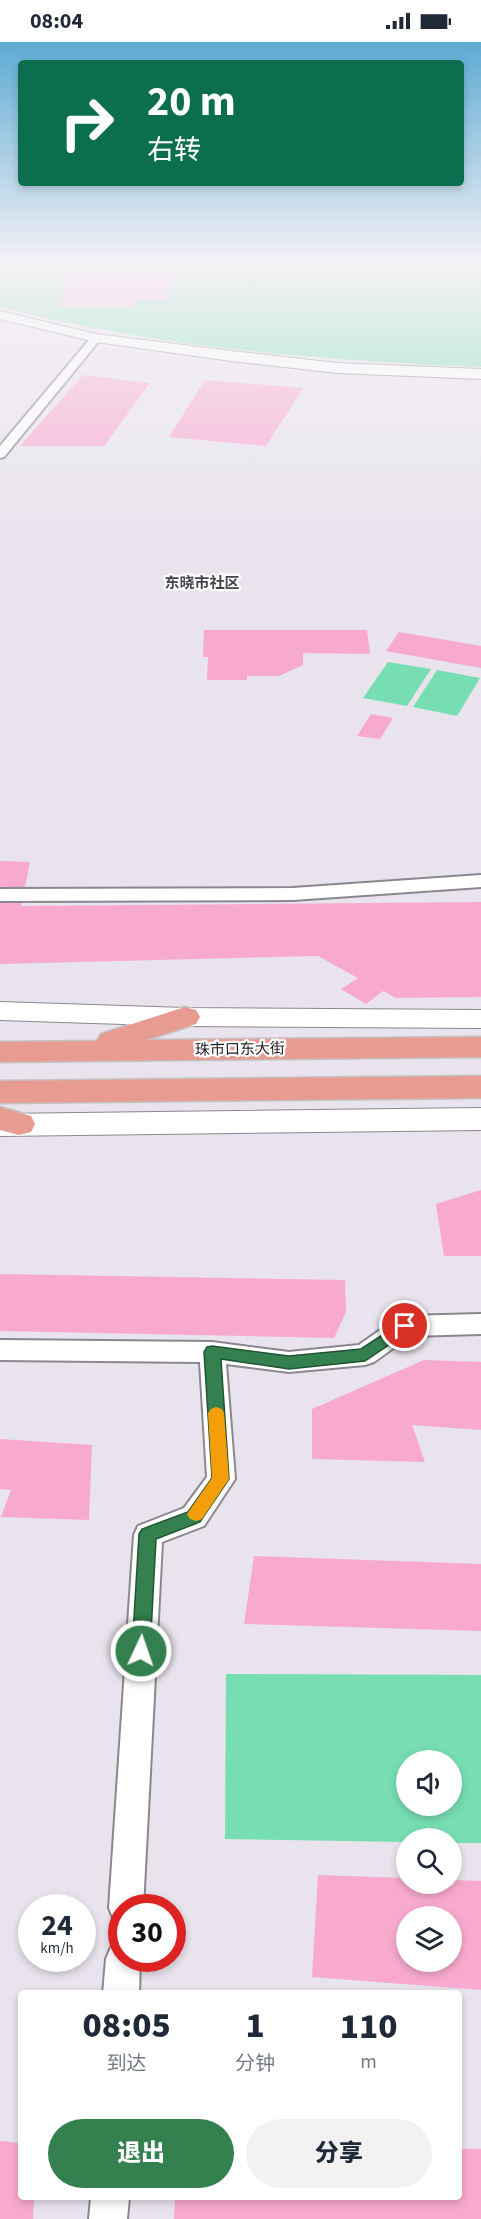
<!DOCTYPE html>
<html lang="zh">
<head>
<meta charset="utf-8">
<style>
  :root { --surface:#fff; --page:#f2f2f3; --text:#1f2937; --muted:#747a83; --accent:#34814f }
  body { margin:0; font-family:"Source Sans 3","Noto Sans SC",sans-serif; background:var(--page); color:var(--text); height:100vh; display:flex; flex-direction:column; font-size:22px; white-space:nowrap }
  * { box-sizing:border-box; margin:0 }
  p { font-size:20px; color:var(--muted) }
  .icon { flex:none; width:33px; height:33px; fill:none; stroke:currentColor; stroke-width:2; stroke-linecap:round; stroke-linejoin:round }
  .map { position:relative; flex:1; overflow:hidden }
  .side { position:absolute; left:18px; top:1948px; width:444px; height:210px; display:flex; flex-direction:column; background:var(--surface); border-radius:6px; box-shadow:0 3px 9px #0003 }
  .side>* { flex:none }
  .hud { position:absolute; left:18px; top:18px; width:446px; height:126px; border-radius:6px; box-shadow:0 3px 9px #0003; background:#0b6e4f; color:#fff; overflow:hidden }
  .buttons { position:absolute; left:396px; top:1708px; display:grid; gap:12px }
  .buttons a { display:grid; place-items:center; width:66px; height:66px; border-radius:50%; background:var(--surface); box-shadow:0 3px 9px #0003; font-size:30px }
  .speed { position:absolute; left:18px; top:1852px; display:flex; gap:12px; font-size:30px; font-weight:700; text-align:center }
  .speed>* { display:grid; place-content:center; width:78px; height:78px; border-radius:50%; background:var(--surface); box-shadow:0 3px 9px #0003; line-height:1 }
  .speed small { font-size:15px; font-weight:400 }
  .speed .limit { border:9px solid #d22; background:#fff; color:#111 }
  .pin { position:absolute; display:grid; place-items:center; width:51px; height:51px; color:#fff; margin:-26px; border:3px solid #fff; border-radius:50%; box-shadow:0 2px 6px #0007 }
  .me { position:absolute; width:66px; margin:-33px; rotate:3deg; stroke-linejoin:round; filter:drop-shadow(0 0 4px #0008) }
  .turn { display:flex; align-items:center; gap:21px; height:126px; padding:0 30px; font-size:27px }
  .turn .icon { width:78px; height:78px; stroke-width:2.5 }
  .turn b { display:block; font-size:42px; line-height:51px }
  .eta { display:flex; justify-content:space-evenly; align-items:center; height:102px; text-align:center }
  .eta b { font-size:36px; font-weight:800; line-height:42px }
  .action { display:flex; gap:12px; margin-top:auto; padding:12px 30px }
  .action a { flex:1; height:69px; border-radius:36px; background:var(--accent); color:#fff; font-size:24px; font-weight:800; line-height:69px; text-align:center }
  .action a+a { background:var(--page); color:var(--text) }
  .status { display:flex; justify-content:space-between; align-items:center; height:42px; padding:0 30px; background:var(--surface); direction:ltr }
  .status svg { height:16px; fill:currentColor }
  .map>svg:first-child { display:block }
</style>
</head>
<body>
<div class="status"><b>08:04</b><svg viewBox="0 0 49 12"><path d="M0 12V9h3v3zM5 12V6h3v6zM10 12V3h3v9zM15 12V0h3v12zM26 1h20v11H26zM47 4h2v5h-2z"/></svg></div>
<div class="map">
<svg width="481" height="2177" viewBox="0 0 481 2177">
  <rect width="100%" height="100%" fill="#e8e3ec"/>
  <path fill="#77deb2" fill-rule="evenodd" d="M0,222H481V325C320,318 157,306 0,265Z
    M388,620L431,627L407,664L363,656Z
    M437,628L480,636L457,674L413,665Z
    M226,1632L481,1633V1801H452V1797H406V1800L225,1797ZM406,1719H452V1764H406Z"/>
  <path fill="#f8aace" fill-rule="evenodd" d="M69,232H173L167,258H134L133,265H60Z
    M83,333L150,341L104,404H20Z
    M205,338L303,346L266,404L169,395Z
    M204,588H367L370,612L303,611V623L279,634H247V638H207L208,615H203Z
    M399,590L481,604V626L386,609Z
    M371,672L393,676L380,697L357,694Z
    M0,819L30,820L25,845H0Z
    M481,860V955L396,956L383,949L366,962L341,947L358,936L318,914L0,922V861H22L21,864Z
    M481,1148V1214H444L436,1162Z
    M0,1232L345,1238L346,1270L334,1296L0,1289Z
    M424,1318L481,1320V1388L412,1383L425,1420L312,1417V1367Z
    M0,1397L92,1403L89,1478L1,1475L11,1448L0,1447Z
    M254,1514L481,1522V1589L244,1582Z
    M318,1833L406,1836V1842H452V1838L481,1839V1948L312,1935ZM406,1875H452V1920H406Z
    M0,2099L21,2101V2156H34L33,2177H0Z
    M459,2107H481V2177H174L175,2156H459Z"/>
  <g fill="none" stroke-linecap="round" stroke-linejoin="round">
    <g stroke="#8b878f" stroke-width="4">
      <path id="street" d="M89,298L98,300L4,415L0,416V404Z
        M481,833V845L293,858L0,859V847L293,846Z
        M481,1272V1292L410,1294L374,1320L365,1323L289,1330L226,1322L235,1437L204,1484L162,1500L143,1866H122V1881L114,1878L109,1866L134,1493L138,1484L184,1466L207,1435L200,1320L0,1318V1298L212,1300L289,1310L359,1303L396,1277L405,1274Z
        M122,1900V1917H140L139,1952H103L106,1917L111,1905Z
        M91,2156H129L127,2177H89Z"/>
    </g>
    <g stroke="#8b878f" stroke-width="2">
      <path id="secondary" d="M0,269L96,292L231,309L337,321L481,327V337L337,331L231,319L96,300L0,277Z
        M0,960L185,966L481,968V986L185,984L0,978Z
        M481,1066V1088L0,1094V1072Z"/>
    </g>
    <g stroke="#c4c3c4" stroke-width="3">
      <path id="primary" d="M185,965L196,968L200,975L196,982L146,998L481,995V1015L0,1020V1000L97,999L101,992Z
        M481,1034V1056L0,1061V1039Z
        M0,1065L31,1074L35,1082L31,1090L19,1093L0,1088Z"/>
    </g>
    <use href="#street" fill="#fff" fill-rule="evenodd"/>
    <use href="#secondary" fill="#fff" fill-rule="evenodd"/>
    <use href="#primary" fill="#e89b91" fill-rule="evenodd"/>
  </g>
  <linearGradient id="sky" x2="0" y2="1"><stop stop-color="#5dabd3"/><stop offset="0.42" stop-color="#f5f2f6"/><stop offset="1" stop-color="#f5f2f6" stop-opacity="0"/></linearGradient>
  <rect width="481" height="527" fill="url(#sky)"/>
  <path fill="#34814f" stroke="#225433" stroke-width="1.5" d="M405,1278L413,1284L411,1288L365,1319L289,1327L221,1317L229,1437L200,1480L156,1497L150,1609L148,1615L141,1618L135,1615L132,1609L139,1492L142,1487L188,1470L212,1436L204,1310L207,1305L212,1304L289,1314L361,1307Z"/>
  <path fill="#f59e0b" d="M216,1365L222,1367L224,1371L229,1437L202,1477L196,1479L190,1477L187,1472L212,1436L208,1371L211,1367Z"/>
  <g text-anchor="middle" stroke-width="4.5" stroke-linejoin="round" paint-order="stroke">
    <g font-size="15" font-weight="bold" fill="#47434a" stroke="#fff">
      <text x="202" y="546">东晓市社区</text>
    </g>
    <g font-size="15" fill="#1c1a1d" stroke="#fff">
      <text transform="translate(240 1007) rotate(-1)" y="5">珠市口东大街</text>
    </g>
  </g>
</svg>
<div class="buttons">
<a><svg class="icon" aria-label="sound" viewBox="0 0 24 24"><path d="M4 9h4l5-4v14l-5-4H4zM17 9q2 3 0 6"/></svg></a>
<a><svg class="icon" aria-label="search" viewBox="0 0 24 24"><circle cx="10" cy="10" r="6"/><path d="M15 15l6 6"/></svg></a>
<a><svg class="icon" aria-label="layers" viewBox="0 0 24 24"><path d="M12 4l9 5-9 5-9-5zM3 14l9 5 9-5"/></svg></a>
</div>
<div class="speed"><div>24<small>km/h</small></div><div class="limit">30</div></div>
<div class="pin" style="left:405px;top:1284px;background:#d93025"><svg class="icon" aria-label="arrive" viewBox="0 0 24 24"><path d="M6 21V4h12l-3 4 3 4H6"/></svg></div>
<svg class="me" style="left:141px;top:1609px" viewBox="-20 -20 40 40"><circle r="17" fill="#34814f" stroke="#fff" stroke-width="3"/><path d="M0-11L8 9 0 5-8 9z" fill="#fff"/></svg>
<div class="hud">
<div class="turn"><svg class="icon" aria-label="right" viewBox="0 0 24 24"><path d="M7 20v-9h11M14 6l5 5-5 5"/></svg><div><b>20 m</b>右转</div></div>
</div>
<section class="side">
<div class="eta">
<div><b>08:05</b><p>到达</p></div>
<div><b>1</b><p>分钟</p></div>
<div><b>110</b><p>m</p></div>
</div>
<div class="action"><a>退出</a><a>分享</a></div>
</section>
</div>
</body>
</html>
